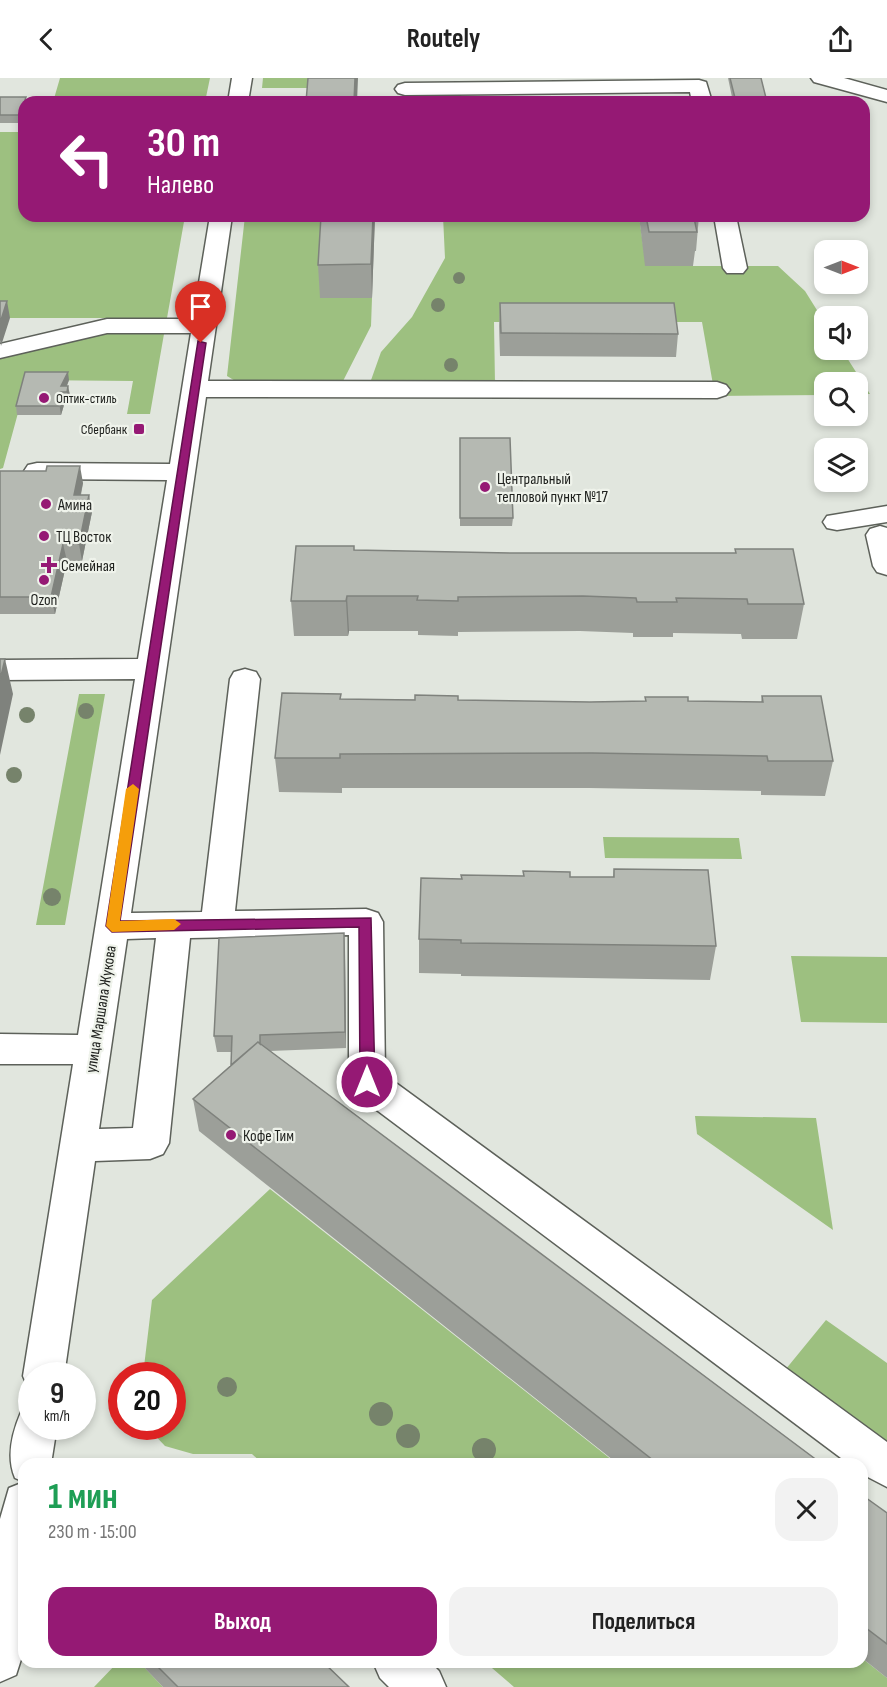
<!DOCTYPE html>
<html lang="ru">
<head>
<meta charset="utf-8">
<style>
  :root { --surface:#fff; --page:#f2f2f2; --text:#222; --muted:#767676; --accent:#951974 }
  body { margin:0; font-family:"Sofia Sans Condensed",sans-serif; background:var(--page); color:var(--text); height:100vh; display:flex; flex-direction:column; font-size:22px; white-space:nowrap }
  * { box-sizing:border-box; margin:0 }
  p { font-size:20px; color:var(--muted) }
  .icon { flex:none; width:33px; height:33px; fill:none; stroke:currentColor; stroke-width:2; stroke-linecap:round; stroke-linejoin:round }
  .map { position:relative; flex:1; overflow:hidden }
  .panel { position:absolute; left:18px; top:1380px; width:850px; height:210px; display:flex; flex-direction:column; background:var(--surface); border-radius:18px; box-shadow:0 3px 9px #0003 }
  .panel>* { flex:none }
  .hud { position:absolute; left:18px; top:18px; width:852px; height:126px; border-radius:18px; box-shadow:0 3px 9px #0003; background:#951974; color:#fff; overflow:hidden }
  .needle { width:39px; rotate:90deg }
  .fabs { position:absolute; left:814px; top:162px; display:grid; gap:12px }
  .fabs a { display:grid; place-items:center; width:54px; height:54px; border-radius:12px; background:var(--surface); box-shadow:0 3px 9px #0003; font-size:30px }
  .speed { position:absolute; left:18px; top:1284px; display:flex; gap:12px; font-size:30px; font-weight:700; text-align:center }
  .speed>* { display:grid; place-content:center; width:78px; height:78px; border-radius:50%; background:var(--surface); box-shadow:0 3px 9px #0003; line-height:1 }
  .speed small { font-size:15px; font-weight:400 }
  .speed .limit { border:9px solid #d22; background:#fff; color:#111 }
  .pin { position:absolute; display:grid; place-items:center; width:51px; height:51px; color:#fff; margin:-62px -26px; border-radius:50% 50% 50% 0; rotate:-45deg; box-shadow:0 0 6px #0007 }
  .pin .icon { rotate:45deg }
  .me { position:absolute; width:66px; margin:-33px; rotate:0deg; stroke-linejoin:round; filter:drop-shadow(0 0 4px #0008) }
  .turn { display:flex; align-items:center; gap:21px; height:126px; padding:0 30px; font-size:27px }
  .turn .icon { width:78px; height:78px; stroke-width:2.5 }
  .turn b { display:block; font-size:42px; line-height:51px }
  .round { display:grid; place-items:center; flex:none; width:63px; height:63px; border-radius:18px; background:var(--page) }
  .summary { display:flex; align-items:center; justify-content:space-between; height:102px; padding:0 30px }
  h1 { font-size:36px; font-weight:700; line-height:45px; color:#1e9e55 }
  .cta { display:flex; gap:12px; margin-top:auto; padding:12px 30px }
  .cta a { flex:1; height:69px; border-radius:18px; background:var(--accent); color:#fff; font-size:24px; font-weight:700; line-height:69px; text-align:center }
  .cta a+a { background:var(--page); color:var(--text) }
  header { display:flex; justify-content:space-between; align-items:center; height:78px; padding:0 30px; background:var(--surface); font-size:27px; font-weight:700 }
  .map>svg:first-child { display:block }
</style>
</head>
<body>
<header><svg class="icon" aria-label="back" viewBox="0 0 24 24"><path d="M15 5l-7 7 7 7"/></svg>Routely<svg class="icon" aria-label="share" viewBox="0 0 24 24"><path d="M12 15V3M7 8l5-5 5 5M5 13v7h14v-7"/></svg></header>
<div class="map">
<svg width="887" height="1609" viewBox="0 0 887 1609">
  <rect width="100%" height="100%" fill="#e1e6de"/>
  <path fill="#9dc080" d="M60,0H210L205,24H53Z
    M263,0H313L312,10H262Z
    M664,20L665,24L439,22Z
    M0,54H24V138H185L167,240H0Z
    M245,138H326L320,220H372L371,248L342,305L237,304L227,298Z
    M443,138H639L646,188H778L805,213L825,245V272H842L870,316H858V304H825V317L715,318L702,244H494L495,306L370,305L381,274L412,239L445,180Z
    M96,256H164L150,336H127L133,303L27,302L3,390L0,391V279Z
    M79,616H105L65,847H36Z
    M603,759L739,760L742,781L605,780Z
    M791,878L887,879V945L801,944Z
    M695,1038L816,1040L833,1152L697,1056Z
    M270,1111L617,1386H263L252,1376H193L165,1368L147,1349L172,1348V1298L143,1297L152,1222Z
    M826,1242L887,1285V1374L781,1297Z
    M863,1581L887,1600V1609H514L485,1584H862Z
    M118,1584H139L163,1609H94Z"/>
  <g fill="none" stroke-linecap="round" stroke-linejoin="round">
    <g stroke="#5d615a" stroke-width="3">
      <path id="minor" d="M232,0H252L248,24H228Z
        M811,0H844L887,12V24L814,4Z
        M699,2L706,4L712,24H692L690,14L405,17L398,15L395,11L398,7L405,5Z
        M210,138H232L208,303L717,304L726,307L730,312L726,317L717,320L206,319L131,835L202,834L230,601L234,594L245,591L256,594L260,601L235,833L366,831L378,835L383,844L385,997L887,1364V1409L862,1396V1386H849L354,1015L349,1004V857L190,860L169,1065L163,1076L150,1081L95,1083L64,1298H32V1313L29,1312L23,1298L73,986H0V956L78,957L135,601L0,602V582L138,581L167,402L37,401L28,399L24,393L28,387L37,385L170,386L191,255H107L0,280V266L107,241H193ZM156,860L133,1050L99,1051L127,861Z
        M714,138H736L747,190L743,195H727L723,190Z
        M887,428V444L837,452L827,450L823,444L827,438Z
        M880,448L887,450V497L877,494L873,488L866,457L870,451Z
        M32,1330V1348H57L51,1386H24V1572L16,1597L0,1604V1441L9,1410L24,1404L15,1400C6,1379 12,1355 21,1334Z
        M373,1584H430L439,1593L446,1609H389L380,1600Z"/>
    </g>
    <use href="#minor" fill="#fff" fill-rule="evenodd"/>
  </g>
  <g fill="#76836b">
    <circle cx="459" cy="200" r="6"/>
    <circle cx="438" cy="227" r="7"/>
    <circle cx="451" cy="287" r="7"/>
    <circle cx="86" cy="633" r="8"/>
    <circle cx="27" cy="637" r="8"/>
    <circle cx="14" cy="697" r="8"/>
    <circle cx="52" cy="819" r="9"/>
    <circle cx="227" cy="1309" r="10"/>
    <circle cx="381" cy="1336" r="12"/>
    <circle cx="408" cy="1358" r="12"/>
    <circle cx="484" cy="1372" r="12"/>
  </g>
  <path fill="#9c9f99" d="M728,0H761L767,24H733Z
    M0,19H26L21,45H0Z
    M322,138H375L372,220H320L318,187Z
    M639,138H699L696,173H695L693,188H645Z
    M500,225L678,256L676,279L500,278L499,248Z
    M69,302L67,308L70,317L68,322H63L64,327L61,337H17L16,328Z
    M460,360L513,440L512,448H460Z
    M0,393L83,405L81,417L92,434L82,483H67L55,536H0Z
    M735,471L804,526L797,561H742L741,556L673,555V559H633V555L580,553L458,554V558L418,557V553H349L348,558H294L291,523L354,472L510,475H735Z
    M762,618L833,683L825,718L761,717V713L589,710H342V715L279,714L275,680L341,621L458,622L590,624L645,623V619L688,623L761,624Z
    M614,791L716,868L710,902L461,898V896L419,895V861L570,799H613Z
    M345,872L346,970L270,973L822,1386H618L199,1053L193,1021L231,987L232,974H217L214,958Z
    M862,1417L887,1435V1600L862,1580Z
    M139,1584H323L349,1609H163Z"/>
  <path fill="#7f827d" d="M355,0H358L357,24H354Z
    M24,24V37L21,45L20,37Z
    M373,138H375L372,220L371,186Z
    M7,223L10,240L1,268L0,262V245Z
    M68,294L69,302L64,314L61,308Z
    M68,308L70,317L68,322L67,314Z
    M60,314L61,321L62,318L64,327L61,337L58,318Z
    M80,388L83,405L77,433L74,417Z
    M89,417L92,434L82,483L79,466Z
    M63,466L67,483L55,536L51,519Z
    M347,518L349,553L348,558L346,523Z
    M5,581L13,616L0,677V602Z
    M344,855L345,872L346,970L345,954Z"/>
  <path fill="#b5b9b2" stroke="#7f827d" stroke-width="1.5" d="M308,0H355L354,24H306Z
    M730,0H761L767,24H736Z
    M0,19H26L20,37H0Z
    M630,21H673L674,24H630Z
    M321,138H373L371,186L318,187Z
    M646,138H699L700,140H694L697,154H649Z
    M0,223H7L0,245Z
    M500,225H674L678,256L501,255Z
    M25,294H68L61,308H68L67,314H60L58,318H62L59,328H16Z
    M460,360H510L513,440H460Z
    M47,388H80L74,417H89L79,466H63L51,519H0V393H46Z
    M296,468H354V472L510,475H736L735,471H793L804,526H748L747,521L676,520L677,524H637L636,520L583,518L458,519V523L417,522L418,518H347L346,523H291Z
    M0,581H5L0,602Z
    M282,615L341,616L340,621L415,622V617L458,618V622L590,624L646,623L645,619H688V623L763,624L762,618H821L833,683H768L767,678L592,675L340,676V680H275Z
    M614,791L708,792L716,868L461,865V862L419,861L421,800L462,801L461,797L524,798L523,793L570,794V799H614Z
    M344,855L345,954L260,957V966L258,964L231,987L232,958H214L219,860Z
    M258,964L822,1386H658L193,1021Z
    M862,1417L887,1435V1566L862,1547Z
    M153,1584H323L349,1609H178Z"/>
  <path fill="#951974" stroke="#61104b" stroke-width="1.5" d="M198,263L206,265L120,843L371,840L375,1004L367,1010L360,1004L359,849L112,854L106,848Z"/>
  <path fill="#f59e0b" d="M133,706L139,711L120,843L174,841L181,846L174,852L112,854L106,848L126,711Z"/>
  <g fill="#951974" stroke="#eff3eb" stroke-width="2">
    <circle cx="44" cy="320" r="6"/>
    <rect x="133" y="345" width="12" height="12" rx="3"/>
    <circle cx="485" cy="409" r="6"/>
    <circle cx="46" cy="426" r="6"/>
    <circle cx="44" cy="458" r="6"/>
    <path d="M46 478h6v6h6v6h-6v6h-6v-6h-6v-6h6z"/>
    <circle cx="44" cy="502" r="6"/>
    <circle cx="231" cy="1057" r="6"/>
  </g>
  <g text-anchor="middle" stroke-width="4.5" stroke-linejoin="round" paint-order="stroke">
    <g font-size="14" fill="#1e201d" stroke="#eff3eb" text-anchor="start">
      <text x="56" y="325">Оптик-стиль</text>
      <text x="127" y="356" text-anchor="end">Сбербанк</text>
    </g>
    <g font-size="16" fill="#1e201d" stroke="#eff3eb" text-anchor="start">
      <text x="497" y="406">Центральный<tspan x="497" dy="18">тепловой пункт №17</tspan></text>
      <text x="58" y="432">Амина</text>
      <text x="56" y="464">ТЦ Восток</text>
      <text x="61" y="493">Семейная</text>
      <text x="44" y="527" text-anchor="middle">Ozon</text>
      <text x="243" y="1063">Кофе Тим</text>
    </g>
    <g font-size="16" fill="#1e201d" stroke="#eff3eb">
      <text transform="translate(100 931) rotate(-81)" y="6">улица Маршала Жукова</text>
    </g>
  </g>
</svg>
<div class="fabs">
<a><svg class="needle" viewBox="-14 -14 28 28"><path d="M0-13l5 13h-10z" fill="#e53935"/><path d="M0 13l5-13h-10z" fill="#767676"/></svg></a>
<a><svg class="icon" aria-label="sound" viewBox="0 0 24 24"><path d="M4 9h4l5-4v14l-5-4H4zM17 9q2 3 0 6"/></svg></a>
<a><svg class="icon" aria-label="search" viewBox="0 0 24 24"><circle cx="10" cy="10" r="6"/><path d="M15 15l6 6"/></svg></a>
<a><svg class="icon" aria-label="layers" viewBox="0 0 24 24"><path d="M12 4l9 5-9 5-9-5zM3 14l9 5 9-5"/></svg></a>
</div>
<div class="speed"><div>9<small>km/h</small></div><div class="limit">20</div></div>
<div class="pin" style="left:201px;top:265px;background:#d93025"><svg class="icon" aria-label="arrive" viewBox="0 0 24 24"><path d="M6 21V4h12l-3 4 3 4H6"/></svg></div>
<svg class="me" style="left:367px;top:1004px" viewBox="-20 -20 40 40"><circle r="17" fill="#951974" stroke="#fff" stroke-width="3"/><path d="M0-11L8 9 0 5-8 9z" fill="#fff"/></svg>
<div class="hud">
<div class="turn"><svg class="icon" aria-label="left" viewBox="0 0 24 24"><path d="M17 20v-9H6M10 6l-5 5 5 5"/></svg><div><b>30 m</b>Налево</div></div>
</div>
<section class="panel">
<div class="summary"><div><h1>1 мин</h1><p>230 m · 15:00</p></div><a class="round"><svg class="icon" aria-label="close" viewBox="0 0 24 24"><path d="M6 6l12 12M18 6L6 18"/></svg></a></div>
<div class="cta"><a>Выход</a><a>Поделиться</a></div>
</section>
</div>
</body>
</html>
